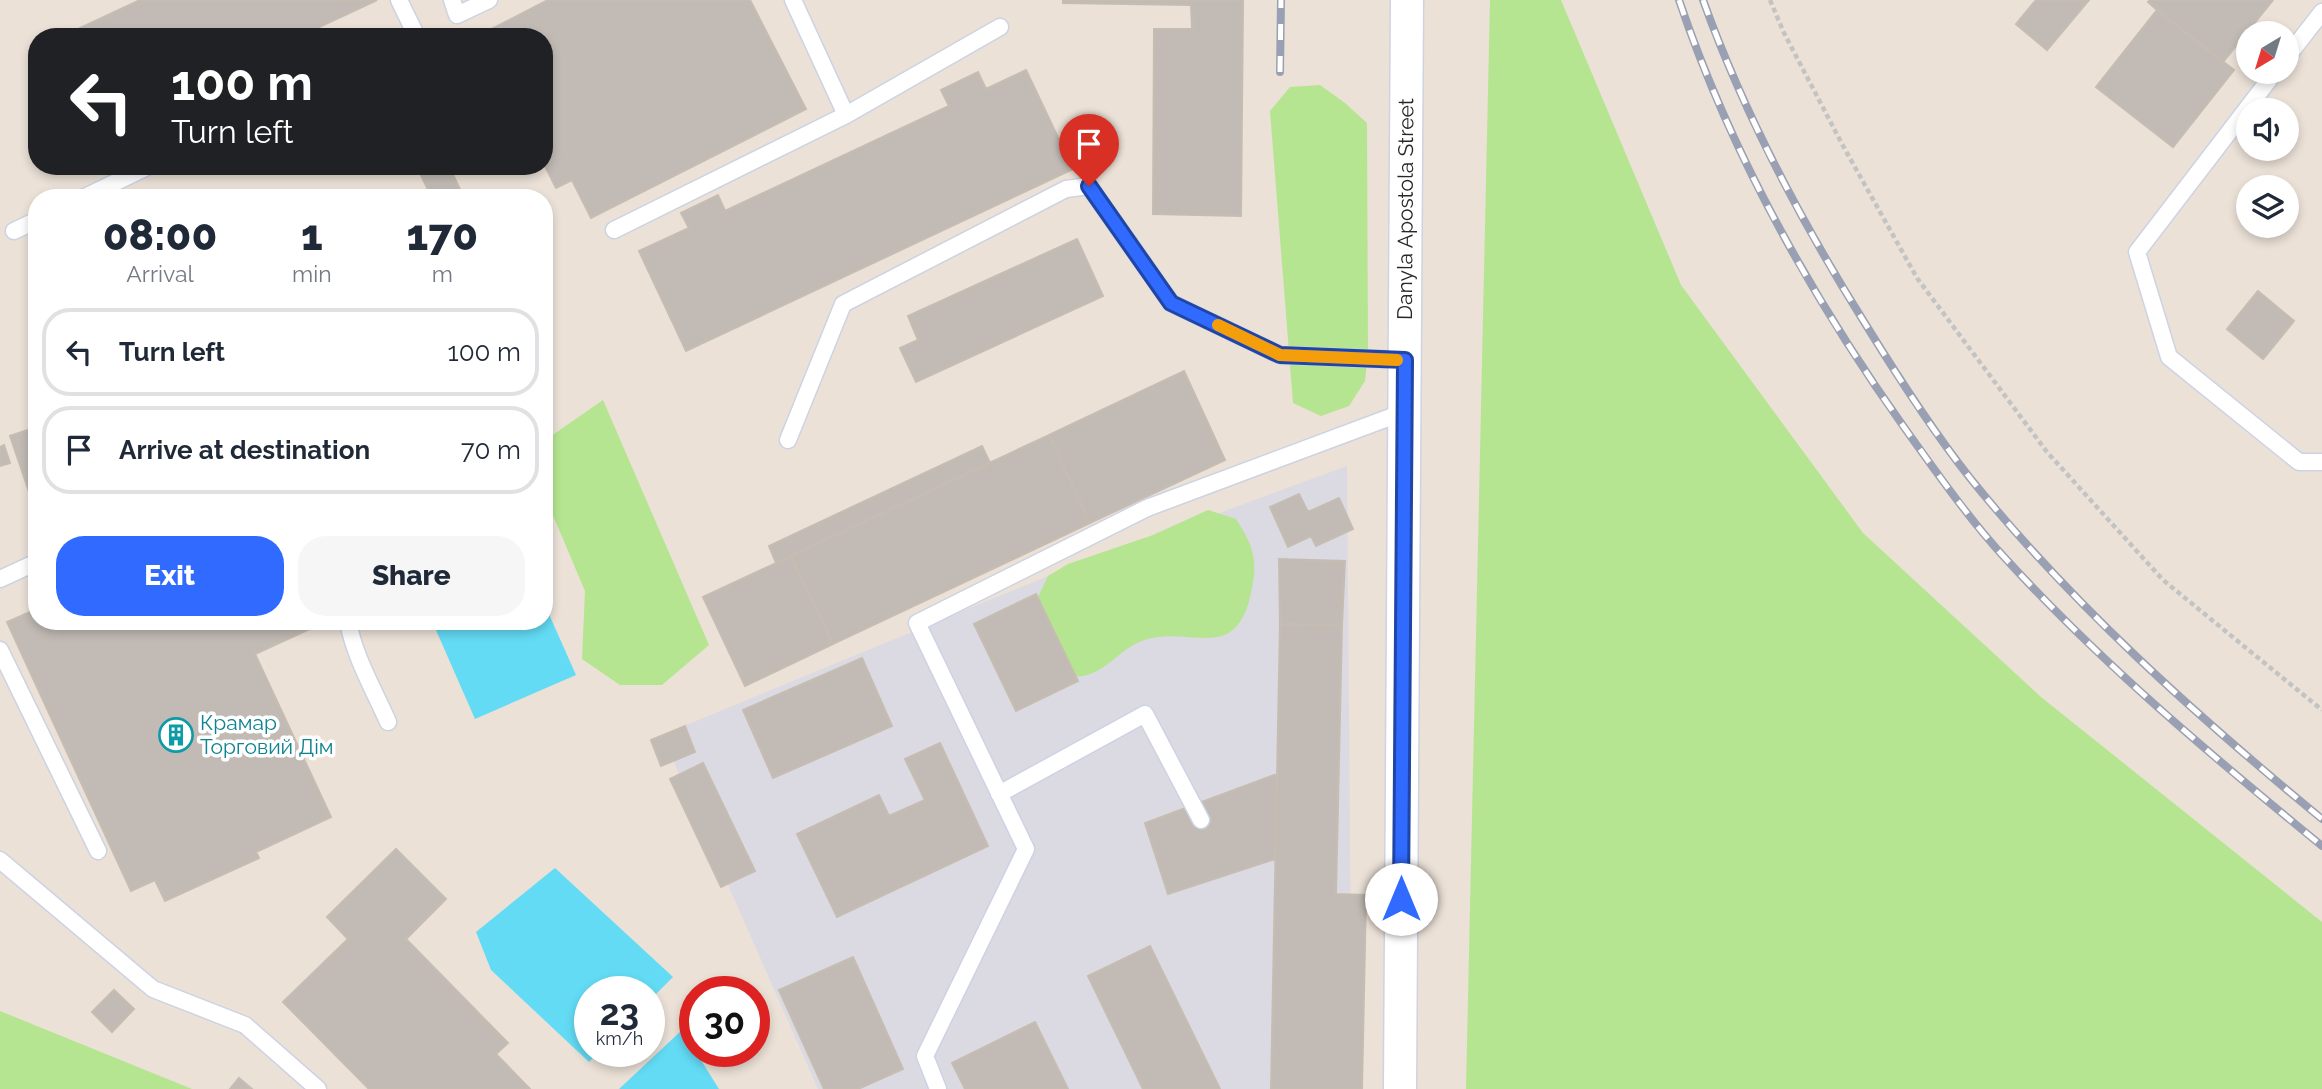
<!DOCTYPE html>
<html lang="en">
<head>
<meta charset="utf-8">
<style>
  :root { --surface:#fff; --page:#f6f6f7; --text:#1f2937; --muted:#747a83; --line:#e0e1e3; --accent:#306aff }
  body { margin:0; font-family:Raleway,sans-serif; background:var(--page); color:var(--text); height:100vh; display:flex; flex-direction:column; font-size:26px; white-space:nowrap }
  * { box-sizing:border-box; margin:0 }
  p { font-size:23px; color:var(--muted) }
  .icon { flex:none; width:38px; height:38px; fill:none; stroke:currentColor; stroke-width:2; stroke-linecap:round; stroke-linejoin:round }
  .map { position:relative; flex:1; overflow:hidden }
  .side { position:absolute; left:28px; top:189px; width:525px; height:441px; display:flex; flex-direction:column; background:var(--surface); border-radius:28px; box-shadow:0 4px 10px #0003 }
  .side>* { flex:none }
  .hud { position:absolute; left:28px; top:28px; width:525px; height:147px; border-radius:28px; box-shadow:0 4px 10px #0003; background:#202124; color:#fff; overflow:hidden }
  .needle { width:46px; rotate:218deg }
  .controls { position:absolute; left:2236px; top:21px; display:grid; gap:14px }
  .controls a { display:grid; place-items:center; width:63px; height:63px; border-radius:50%; background:var(--surface); box-shadow:0 4px 10px #0003; font-size:35px }
  .speed { position:absolute; left:574px; top:976px; display:flex; gap:14px; font-size:35px; font-weight:700; text-align:center }
  .speed>* { display:grid; place-content:center; width:91px; height:91px; border-radius:50%; background:var(--surface); box-shadow:0 4px 10px #0003; line-height:1 }
  .speed small { font-size:18px; font-weight:400 }
  .speed .limit { border:10px solid #d22; background:#fff; color:#111 }
  .pin { position:absolute; display:grid; place-items:center; width:60px; height:60px; color:#fff; margin:-72px -30px; border-radius:50% 50% 50% 0; rotate:-45deg; box-shadow:0 0 7px #0007 }
  .pin .icon { rotate:45deg }
  .me { position:absolute; width:77px; margin:-38px; rotate:0deg; stroke-linejoin:round; filter:drop-shadow(0 0 5px #0008) }
  .turn { display:flex; align-items:center; gap:24px; height:147px; padding:0 28px; font-size:32px }
  .turn .icon { width:91px; height:91px; stroke-width:2.5 }
  .turn b { display:block; font-size:49px; line-height:60px }
  .eta { display:flex; justify-content:space-evenly; align-items:center; height:119px; text-align:center }
  .eta b { font-size:42px; font-weight:800; line-height:49px }
  .cta { display:flex; gap:14px; margin-top:auto; padding:14px 28px }
  .cta a { flex:1; height:80px; border-radius:28px; background:var(--accent); color:#fff; font-size:28px; font-weight:800; line-height:80px; text-align:center }
  .cta a+a { background:var(--page); color:var(--text) }
  ul { padding:0; list-style:none }
  li { display:flex; align-items:center; gap:21px; height:88px; margin:0 14px 10px; padding:0 14px; border:4px solid var(--line); border-radius:28px }
  li div { flex:1 }
  li b { display:block; font-size:26px }
  li em { font-style:normal }
  .map>svg:first-child { display:block }
</style>
</head>
<body>
<div class="map">
<svg width="2322" height="1089" viewBox="0 0 2322 1089">
  <rect width="100%" height="100%" fill="#ebe1d7"/>
  <path fill="#dbd9e2" d="M1347,466L1352,1089H818L662,735L1048,576Z"/>
  <path fill="#b5e590" d="M1490,0H1561L1681,285L1863,533L2041,697L2322,922V1089H1466Z
    M1320,85L1345,103L1367,123L1368,353L1365,381L1349,406L1321,416L1293,403L1270,111L1290,87Z
    M603,400L709,645L662,685H620L582,659L585,591L544,494V441Z
    M1208,510L1236,519C1252,544 1258,558 1252,588C1237,670 1188,621 1139,642C1121,650 1108,668 1090,674C1081,678 1068,676 1058,676L1035,603L1048,576L1068,564L1153,535Z
    M0,1011L192,1089H0Z"/>
  <path fill="#63dbf4" d="M544,603L576,675L475,719L432,621H544Z
    M555,868L673,977L649,1001V992H590V1052H599L589,1062L491,970L476,932Z
    M682,1030L719,1089H619Z"/>
  <path fill="#c2bbb5" stroke="#c6bdb2" stroke-width="2" d="M140,0H377L298,37H61Z
    M548,0H750L806,109L591,218L572,180L556,188L544,164V37H476Z
    M1063,0H1243L1241,216L1153,214L1154,29H1192L1191,5L1063,3Z
    M2036,0H2089L2047,50L2016,24Z
    M2150,0H2273L2223,62L2157,10L2148,2Z
    M2157,10L2234,70L2173,147L2096,87Z
    M1026,70L1073,169L686,351L639,251L689,228L681,213L718,195L725,211L949,106L941,90L978,72L986,89Z
    M449,166L464,198H432L417,167Z
    M1077,239L1103,296L916,382L900,348L918,340L908,316Z
    M2258,291L2294,321L2263,359L2227,329Z
    M1184,371L1225,460L1090,523L1049,435Z
    M37,427V515L10,436Z
    M1049,435L1090,523L833,644L791,556Z
    M4,445L10,463L0,466V447Z
    M982,446L990,463L776,563L769,546Z
    M1299,494L1308,512L1339,498L1353,529L1316,546L1311,536L1288,547L1270,507Z
    M791,556L833,644L745,686L703,597Z
    M1279,559L1345,561L1342,625L1280,624Z
    M1036,594L1078,681L1016,711L974,624Z
    M37,609V621H327L255,654L331,817L256,852L259,858L165,901L155,880L131,891L7,622Z
    M1280,624L1342,625L1336,894L1366,895L1362,1089H1271Z
    M862,658L892,726L773,778L743,710Z
    M685,726L695,752L661,766L651,740Z
    M940,743L988,846L837,917L797,834L879,795L889,816L925,800L905,759Z
    M703,763L755,871L721,887L670,779Z
    M1277,774L1275,859L1168,894L1145,823Z
    M396,849L446,899L406,939L508,1043L496,1054L530,1089H369L283,1002L348,939L327,917Z
    M1150,946L1220,1089H1143L1088,976Z
    M853,957L903,1069L858,1089H824L779,990Z
    M114,990L134,1009L112,1032L92,1012Z
    M1035,1022L1068,1089H965L952,1063Z
    M239,1078L252,1089H230Z"/>
  <g fill="none" stroke-linecap="round" stroke-linejoin="round">
    <g stroke="#cdd3e2" stroke-width="19">
      <path id="service" d="M399,0L417,37
        M452,0L457,15L489,0
        M2287,57L2322,12
        M2275,72L2137,252L2169,357L2299,462H2322
        M846,115L1000,27
        M83,198L149,166
        M614,230L846,115L793,0
        M14,231L37,220
        M788,440L843,304L1066,189L1089,186L1171,303L1280,355L1405,360
        M0,579L37,562
        M348,621C354,656 374,690 388,722
        M0,650L98,851
        M999,794L1145,714L1201,820
        M0,860L153,989L245,1025L318,1089
        M938,1089L925,1056L1026,849L917,623L1147,508L1404,412"/>
    </g>
    <g stroke="#cdd3e2" stroke-width="35">
      <g id="minor">
        <path id="s1" d="M1400,1089L1407,0"/>
      </g>
    </g>
    <path stroke="#c3c3c3" stroke-width="4.5" stroke-dasharray="5 3.5" stroke-linecap="butt" d="M1770,0L1784,33L1842,144L1917,278L2047,452L2163,580L2322,710"/>
    <use href="#service" stroke="#fff" stroke-width="16"/>
    <use href="#minor" stroke="#fff" stroke-width="32"/>
    <g stroke="#9aa0b3" stroke-width="8">
      <path id="rail" d="M1679,0C1731,154 1812,298 1906,430C1937,473 1969,519 2005,558C2102,664 2212,756 2322,846
        M1703,0C1744,114 1802,223 1866,325C1898,377 1932,430 1970,478C2073,606 2196,715 2322,819
        M1280,72L1281,0"/>
    </g>
    <use href="#rail" stroke="#fff" stroke-width="5" stroke-dasharray="16" stroke-linecap="butt"/>
  </g>
  <g fill="none" stroke-linecap="round" stroke-linejoin="round">
    <g stroke="#1f45a6" stroke-width="18">
      <path id="route" d="M1089,186L1171,303L1280,355L1405,360L1401,899"/>
    </g>
    <use href="#route" stroke="#306aff" stroke-width="12"/>
    <path stroke="#f59e0b" stroke-width="12" d="M1218,325L1280,355L1397,360"/>
  </g>
  <defs>
    <g id="building-ring" transform="scale(1.75)"><circle r="9.5" fill="#fff" stroke="#0f9aa8" stroke-width="1.5"/><path d="M-4-6H4V6H1V3H-1V6H-4ZM-2.5-4.3h1.7v1.8h-1.7ZM.8-4.3h1.7v1.8H.8ZM-2.5-1h1.7V.8h-1.7ZM.8-1h1.7V.8H.8Z" fill="#0f9aa8"/></g>
  </defs>
  <g fill-rule="evenodd">
    <use href="#building-ring" x="176" y="735"/>
  </g>
  <g text-anchor="middle" stroke-width="7" stroke-linejoin="round" paint-order="stroke">
    <g font-size="21" fill="#272727" stroke="#fff">
      <text dy="7" stroke="none"><textPath href="#s1" startOffset="880">Danyla Apostola Street</textPath></text>
    </g>
    <g font-size="21" fill="#0d838f" stroke="#fff" text-anchor="start">
      <text x="200" y="730">Крамар<tspan x="200" dy="24">Торговий Дім</tspan></text>
    </g>
  </g>
</svg>
<div class="controls">
<a><svg class="needle" viewBox="-14 -14 28 28"><path d="M0-13l5 13h-10z" fill="#e53935"/><path d="M0 13l5-13h-10z" fill="#747a83"/></svg></a>
<a><svg class="icon" aria-label="sound" viewBox="0 0 24 24"><path d="M4 9h4l5-4v14l-5-4H4zM17 9q2 3 0 6"/></svg></a>
<a><svg class="icon" aria-label="layers" viewBox="0 0 24 24"><path d="M12 4l9 5-9 5-9-5zM3 14l9 5 9-5"/></svg></a>
</div>
<div class="speed"><div>23<small>km/h</small></div><div class="limit">30</div></div>
<div class="pin" style="left:1089px;top:186px;background:#d93025"><svg class="icon" aria-label="arrive" viewBox="0 0 24 24"><path d="M6 21V4h12l-3 4 3 4H6"/></svg></div>
<svg class="me" style="left:1401px;top:899px" viewBox="-20 -20 40 40"><circle r="19" fill="#fff"/><path d="M0-13L10 11 0 6-10 11z" fill="#306aff"/></svg>
<div class="hud">
<div class="turn"><svg class="icon" aria-label="left" viewBox="0 0 24 24"><path d="M17 20v-9H6M10 6l-5 5 5 5"/></svg><div><b>100 m</b>Turn left</div></div>
</div>
<section class="side">
<div class="eta">
<div><b>08:00</b><p>Arrival</p></div>
<div><b>1</b><p>min</p></div>
<div><b>170</b><p>m</p></div>
</div>
<ul>
<li><svg class="icon" aria-label="left" viewBox="0 0 24 24"><path d="M17 20v-9H6M10 6l-5 5 5 5"/></svg><div><b>Turn left</b></div><em>100 m</em></li>
<li><svg class="icon" aria-label="arrive" viewBox="0 0 24 24"><path d="M6 21V4h12l-3 4 3 4H6"/></svg><div><b>Arrive at destination</b></div><em>70 m</em></li>
</ul>
<div class="cta"><a>Exit</a><a>Share</a></div>
</section>
</div>
</body>
</html>
